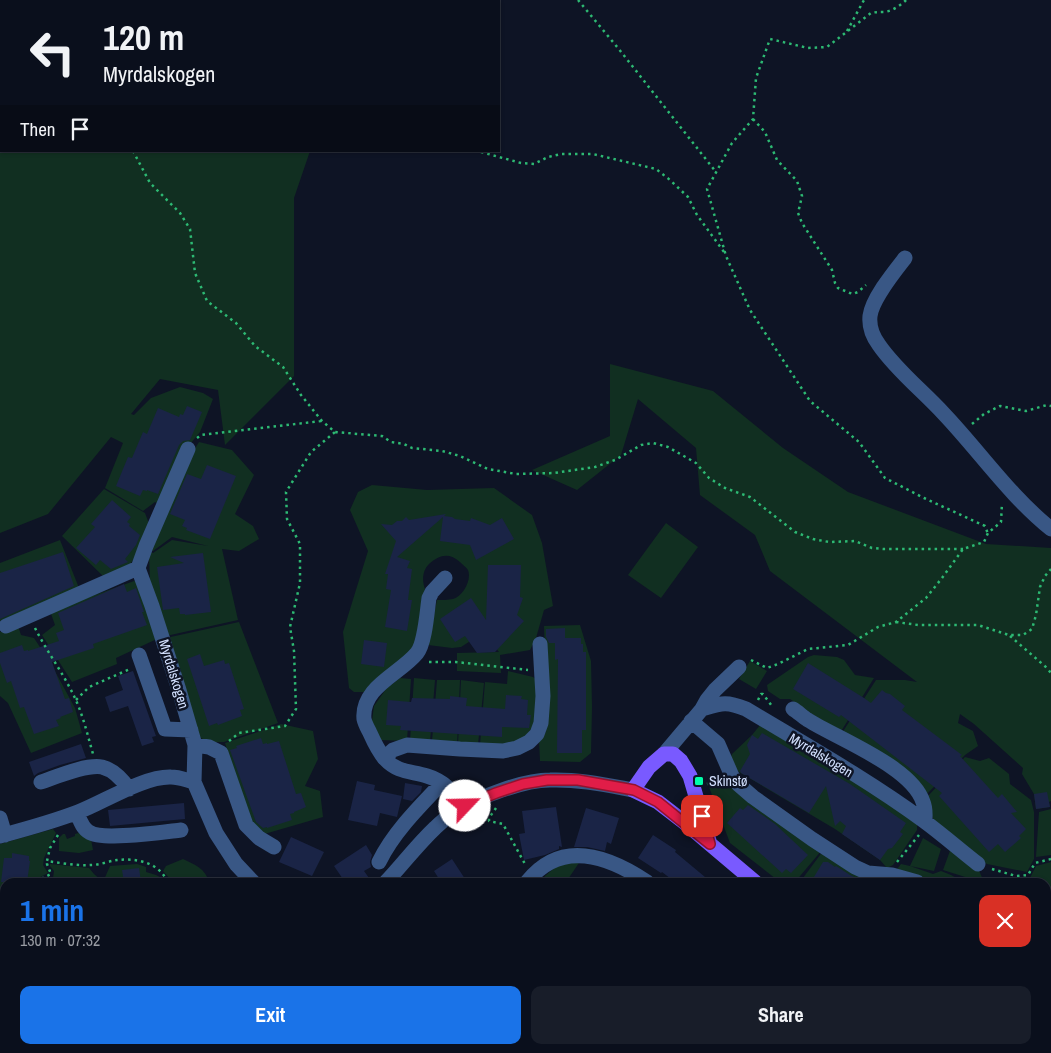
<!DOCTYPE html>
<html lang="en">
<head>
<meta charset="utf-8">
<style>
  :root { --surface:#0a0f1c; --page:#181d29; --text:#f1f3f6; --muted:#999ca3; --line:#2a2f3b; --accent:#1a73e8 }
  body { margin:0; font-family:"Archivo Narrow",sans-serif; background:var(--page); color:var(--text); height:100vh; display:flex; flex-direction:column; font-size:19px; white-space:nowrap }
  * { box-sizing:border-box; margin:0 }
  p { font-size:16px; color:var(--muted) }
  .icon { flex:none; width:28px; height:28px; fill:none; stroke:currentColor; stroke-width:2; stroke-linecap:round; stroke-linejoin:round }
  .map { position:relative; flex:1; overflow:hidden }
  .drawer { position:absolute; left:0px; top:878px; width:1051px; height:176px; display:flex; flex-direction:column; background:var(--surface); border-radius:15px 15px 0 0; box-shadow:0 1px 4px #0004,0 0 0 1px var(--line) }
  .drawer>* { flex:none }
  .banner { position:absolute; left:0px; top:0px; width:500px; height:152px; box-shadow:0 1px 4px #0004,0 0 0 1px var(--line); background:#0a0f1c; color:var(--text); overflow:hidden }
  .pin { position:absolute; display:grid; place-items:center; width:42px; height:42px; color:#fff; margin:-21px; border-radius:10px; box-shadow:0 2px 8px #0006 }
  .me { position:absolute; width:55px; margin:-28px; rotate:66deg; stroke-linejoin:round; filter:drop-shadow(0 0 4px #0008) }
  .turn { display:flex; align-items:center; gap:18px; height:105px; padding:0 20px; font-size:22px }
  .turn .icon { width:65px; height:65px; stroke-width:2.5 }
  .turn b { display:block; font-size:35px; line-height:42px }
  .then { display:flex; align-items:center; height:48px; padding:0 20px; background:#0003; gap:10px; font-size:19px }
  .round { display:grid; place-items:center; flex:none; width:52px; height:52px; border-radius:10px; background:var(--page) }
  .summary { display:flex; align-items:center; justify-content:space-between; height:85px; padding:0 20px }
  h1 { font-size:30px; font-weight:800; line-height:38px; color:var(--accent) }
  .primary-button { display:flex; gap:10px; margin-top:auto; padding:10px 20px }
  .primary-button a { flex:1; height:58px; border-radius:10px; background:var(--accent); color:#fff; font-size:20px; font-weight:800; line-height:58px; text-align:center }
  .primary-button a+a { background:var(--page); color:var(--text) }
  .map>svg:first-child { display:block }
</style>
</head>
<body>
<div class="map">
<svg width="1051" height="1053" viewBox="0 0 1051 1053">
  <rect width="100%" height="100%" fill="#0e1425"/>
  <path fill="#112f21" d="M0,0H354L353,1H1V151H310L294,198V376L225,445L218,390L160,379L131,414L134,415L151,398L180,387L203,393L213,399L200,432L186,449L161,505L155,502L143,511L105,488L123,443L111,437L48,514L0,533Z
    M610,364L713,391L783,448L848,492L986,544L1051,548V801L1049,802L1050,807L1036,809L1034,794L1022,774L1023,768L974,724L960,714L958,723L973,731L978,746L965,755L925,796L842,733L876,680H905L917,682L770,571L755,535L700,495L696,448L638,399L621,455L577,490L532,470L610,436Z
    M199,442L232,450L254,475L235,514L253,526L259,539L239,551L222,549L238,620L166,636L150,584L149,551L153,553L172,540L208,546L172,537L153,551L149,549L189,458Z
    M372,485L427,490L494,488L532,515L542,543L553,606L544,610L536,638L530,650L500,655L501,673L457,671V653L499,652L488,638H475L461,647L452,648L428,645L437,600C443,600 448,600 453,599C463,596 472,580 468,570C466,567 462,564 460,562C449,552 439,555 429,564C422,571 422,581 425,589L417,641L413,649L368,692H354L349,688L343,632L368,551L350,510L358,492Z
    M104,489L145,513L151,529L140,550L126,570L105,578L62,536Z
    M666,523L698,547L661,598L628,575Z
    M60,540L79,588L0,621V563Z
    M137,580L159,638L116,658L117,664L72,682L42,635L55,625L50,611Z
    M239,622L278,723L224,742H209L199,737L166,638Z
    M580,625L591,661L592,707L591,753L580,762L540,761L539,739L546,732L547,707L544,626Z
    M18,626L21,635L34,638L51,664L75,708L82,733L31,753L8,703L0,696V632Z
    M814,655L837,657L844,660L855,675L874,678L840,733L790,699H780L768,691L767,685L808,657Z
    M750,661L767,671L756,689L739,679Z
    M508,671L533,677L539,682V720L521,741L503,745H480L485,682L507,684Z
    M400,678L411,679L407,741L379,740L371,728L374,706L386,689Z
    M414,678L435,680L430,742L410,741Z
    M437,680H460L457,745L432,741Z
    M461,680L484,683L478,745H458Z
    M281,724L313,731L318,759L305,786L320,791L323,817L261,835L250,824L225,743Z
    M761,724L911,817L917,824V830L893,865L887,868L880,860L835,829L739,772L730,760L732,754L752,735Z
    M965,757L980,761L989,758L1009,774L1010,784L1031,800L1034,812V859L1027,872L987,864L958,844L933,819L931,811L928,796Z
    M730,782L822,850L795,882H783L776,879L730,843L709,787Z
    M1051,809V855L1036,857L1039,812Z
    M53,829L56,833L44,858L43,865L48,873L35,880V882H5V952L0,950V844Z
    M82,832L91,839L93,850L79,853L59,851V838L63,834H65L67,839L75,836V834Z
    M923,838L941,849L934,871L910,866L933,874L941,871L951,875L964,882H887L901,864L910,866Z
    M951,848L977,866L984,882H981L943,870Z
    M823,851L881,880V882H800Z
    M183,859C194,864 206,869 209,882H168L171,880L163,871L166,866Z
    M581,860L566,882H542L545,876L559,864Z
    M1051,862V915L1046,917V882H1028L1036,866Z
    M50,864L89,868L94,874L101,880V882H44L53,878L54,871L50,866Z
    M137,864L146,867V872L156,875L162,878L157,882H103L110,866Z
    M611,1049H702L705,1053H608Z
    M708,1049H772L770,1053H706Z
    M804,1049H865L863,1053H802Z
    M871,1049H930L937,1053H869Z"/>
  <path fill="#1a2446" d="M187,406L202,412L190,440L183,441L179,445L158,494L147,490V491L143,490L140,496L116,486L128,457L132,458L143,432L147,434L158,408L179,417L180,414L183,415Z
    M207,465L236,476L210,539L186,530L187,528L182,526L185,520L170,514L187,474L201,479Z
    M112,500L131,517L127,522L130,524L129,526L140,535L136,545L125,559L128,562L111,569L100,560L96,565L76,548L95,527L91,524Z
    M446,514L444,516L452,517L455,519L470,521L471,518L490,525L502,518L514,539L476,560L470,545L440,541L443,517L397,557L410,561L407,568L412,569L408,600H412L407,631L385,627L391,590L386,589L388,574H385L396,541L381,524L392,525L397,521H402L406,517L409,520Z
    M63,552L74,586L0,619V573Z
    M203,553L211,612L185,615V614H180L179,608L163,610L157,567L184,563L170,557Z
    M488,565H521L520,597L523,598L517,615L524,621L495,652L477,653L465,636L455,642L440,619L471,598L486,620Z
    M124,584L127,592L136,588L144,612H142L147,625L93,644L94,648L52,662L65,699L69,698L73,712L60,717L61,718L56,720L59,726L34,734L24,707L20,708L11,681L7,683L0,663V653L22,645L24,651L28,650V651L59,641L56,633L64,630L58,613Z
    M565,628V638H581V644H583V652H586V730H582V753H557L558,659L555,660V643H549L546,637V629Z
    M364,640L387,643L384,667L361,664Z
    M200,654L204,666L224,660L225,664L229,663L244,709L240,710L242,716L218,725L217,723L209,726L187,659Z
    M808,663L864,698L871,703L882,690L886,693L890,694L905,706L902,710L962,755L960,756L998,798L1002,794L1017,812L1011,813L1026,829L1019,836L1021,838L1005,852L998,844L989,852L939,796L942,793L841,715L839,717L793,689Z
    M133,671L156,736L152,737L154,742L142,746L128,706L110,712L105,697L123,690L118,676Z
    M506,695L522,696L521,699L528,700L527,715H531L529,728L502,727V737L400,730L401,726L386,725L388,700L411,702L412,698L450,699V696L467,698L466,706L505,709Z
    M762,733L850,784L906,823L900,832L903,834L892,848L888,849L880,860L842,834L846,826L840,821L835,826L826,786L809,813L741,773L740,771L750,754L747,745L752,735L758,739Z
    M261,738L263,744L267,743V744L279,741L296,794L301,793L306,807L294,812V813L290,814L292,820L267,828V827L263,828L256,822L230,750L237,748L236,746Z
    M81,744L86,758L60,765L38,773L34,776L29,762Z
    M357,781L375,785L374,790L402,796L397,817L380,813L377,826L348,820Z
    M405,783L422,786L421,792L412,801L403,799Z
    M1047,792L1050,807L1036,809L1034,794Z
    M184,803L185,819L110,826L108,810Z
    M748,805L775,824L808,855L791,873L786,869L782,873L727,823L740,808L743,810Z
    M556,807L562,847L559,846V849L545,855L524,860L519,834L525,833L522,811Z
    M586,808L619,818L611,844L607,842L605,851L587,847H574Z
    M653,835L676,850L675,852L711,882H675L662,872L661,873L638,858Z
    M291,837L324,852L312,876L279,862Z
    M366,845L372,855L370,862L371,867L364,871L369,878L362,882H345L334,866Z
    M12,853L29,856V861H30L27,882H1L4,858H12Z
    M452,859L467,882H441L434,871Z
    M823,862H828L835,867L836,866L850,875L865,882H811Z
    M139,868L141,882H124L122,870Z"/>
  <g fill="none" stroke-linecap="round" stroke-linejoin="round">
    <path stroke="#2db973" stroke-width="2.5" stroke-dasharray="2.5 4" stroke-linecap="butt" d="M90,0L91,1
      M578,0L618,48L716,172
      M906,0C900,6 892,11 884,12C879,12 875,12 871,13L827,47L808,48L770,39L756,78L753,119L732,143L707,189L726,256L750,310L810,401L859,442L885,478L924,498L985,526L988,534
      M847,31L864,0
      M753,119L765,132L777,160L797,181L802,196L798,213L802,223L832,270L835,283L838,288L850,293L853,294L858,292L866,285
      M133,151L150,183L180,213L190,229L195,273L207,301L236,323L255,346L283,367L301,395L322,421L335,432L382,436L391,442L404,444L412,448L442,451L460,456L488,469L516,474L554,473L595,467L615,460L641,445L653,443L668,447L696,463L709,478L725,488L750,497L795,532L813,539L829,542L855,541L872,548L884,549H963
      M481,152L521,163L534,164L548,157L561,154H593L656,169L670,180L688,197L697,215L724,252
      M972,424L984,414L1000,406L1026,411L1047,405L1051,406
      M197,438L201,435L322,421
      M896,622L918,625H978L1009,635H1023L1032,629L1036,615L1040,587L1045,576L1051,569
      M35,628C46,650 61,670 72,692C82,711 87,733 93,754
      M1010,636L1047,668L1051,673
      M751,660L767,668L778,664L808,649L848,645L878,627L896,622L926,598L942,578L963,549L984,542L988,533L1001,522L1002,503
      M429,662H456L528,670
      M76,700L89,687L130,669
      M758,700L761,694H763L772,706
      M229,741L239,733L285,726L296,709L294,651L290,627L300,583V544L287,519L286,492L311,452L335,432
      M707,784L718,781
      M496,808L489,818V821L503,824L525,864
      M58,835L50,848L47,861C61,863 77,866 91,865C100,865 109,861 117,860C135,858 157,862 166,879L162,882
      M897,862L919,835
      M992,869L1016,876L1028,875L1035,863L1051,859
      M38,882L37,881L51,874L47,864V861
      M0,974L5,972
      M595,1049L596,1053
      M930,1049L937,1053
      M776,1053V1049
      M865,1053L867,1049"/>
    <path stroke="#395785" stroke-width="15" d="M905,258C894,272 872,299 870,316C869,326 873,337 879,345C897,371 923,391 944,414C980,452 1010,496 1051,529
      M188,449L146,546L138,568L152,606L179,690L195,745L194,782
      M445,578L432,592L429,598C427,612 425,643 417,653C400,674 361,687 364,719C365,724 368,729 370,733C374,742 379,752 385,759C398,773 411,771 427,776C444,781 454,793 465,806
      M6,626L138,568
      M139,655L165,729L191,730
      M702,709C722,703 726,701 746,709C806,745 868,780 924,821C943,835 960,850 978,864
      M793,709C798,712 803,717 808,720C838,739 912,767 923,802C926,809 925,815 925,821
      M691,721L718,744L732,776L738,784L753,797L812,839L855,867L868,873L892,875L917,882
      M195,745L209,747L221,753L246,825L259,838L274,847
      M664,754L702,709L707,700L715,690L739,667
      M384,758L393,750L407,745L460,749L503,751L517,748L529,742L537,734L541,723L543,696L540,644
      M41,782C56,777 86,764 102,767C114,770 122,779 129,789
      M77,813C80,820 82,828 89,832C102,841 163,832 181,830
      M0,818L5,835
      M0,836C26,829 52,822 78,812C104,802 144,776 171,777C179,777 186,780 194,782L216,833L236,864L253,882
      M379,862C393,833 419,807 442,783
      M386,882C403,864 417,845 435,828C441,822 448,816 456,811C479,797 523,780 550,780C578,779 606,785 633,790
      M527,882C561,839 608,856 647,882
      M1046,947L1051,941
      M1046,962L1051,965
      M104,1049L111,1053"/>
    <path stroke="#795aff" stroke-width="15" d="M710,844L690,776L681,761L673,754H664L649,767L633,790L658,802L684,822L755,882
      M971,1049L979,1053"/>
  </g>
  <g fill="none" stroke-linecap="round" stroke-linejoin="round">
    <g stroke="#92132f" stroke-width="12">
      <path id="route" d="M465,806L496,793L523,784L547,780H578L634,790L658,802L710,844L702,816"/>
    </g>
    <use href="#route" stroke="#e11d48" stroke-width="9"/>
  </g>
  <rect fill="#00fea9" stroke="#0e1425" stroke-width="2" x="694" y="776" width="10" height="10" rx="2.5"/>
  <g text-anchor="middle" stroke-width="5" stroke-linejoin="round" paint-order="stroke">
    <g font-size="14" fill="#d3e1ff" stroke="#0e1425">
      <text transform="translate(174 674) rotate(73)" y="5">Myrdalskogen</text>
      <text transform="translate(821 755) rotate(31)" y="5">Myrdalskogen</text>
    </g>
    <g font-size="14" fill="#d3e1ff" stroke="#0e1425" text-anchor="start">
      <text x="709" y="786">Skinstø</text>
    </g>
  </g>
</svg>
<div class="pin" style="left:702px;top:816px;background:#d93025"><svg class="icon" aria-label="arrive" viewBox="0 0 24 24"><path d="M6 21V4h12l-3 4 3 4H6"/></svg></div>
<svg class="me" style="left:465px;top:806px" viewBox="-20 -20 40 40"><circle r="19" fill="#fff"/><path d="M0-13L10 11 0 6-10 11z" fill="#e11d48"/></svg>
<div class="banner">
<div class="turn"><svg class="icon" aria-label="left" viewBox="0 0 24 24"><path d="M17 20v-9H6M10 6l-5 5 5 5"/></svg><div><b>120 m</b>Myrdalskogen</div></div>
<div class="then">Then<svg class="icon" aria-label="arrive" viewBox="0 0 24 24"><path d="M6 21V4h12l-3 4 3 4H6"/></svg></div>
</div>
<section class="drawer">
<div class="summary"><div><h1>1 min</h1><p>130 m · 07:32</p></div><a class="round" style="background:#d93025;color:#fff"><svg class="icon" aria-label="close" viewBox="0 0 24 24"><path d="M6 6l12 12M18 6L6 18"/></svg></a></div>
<div class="primary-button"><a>Exit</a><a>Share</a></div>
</section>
</div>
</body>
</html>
